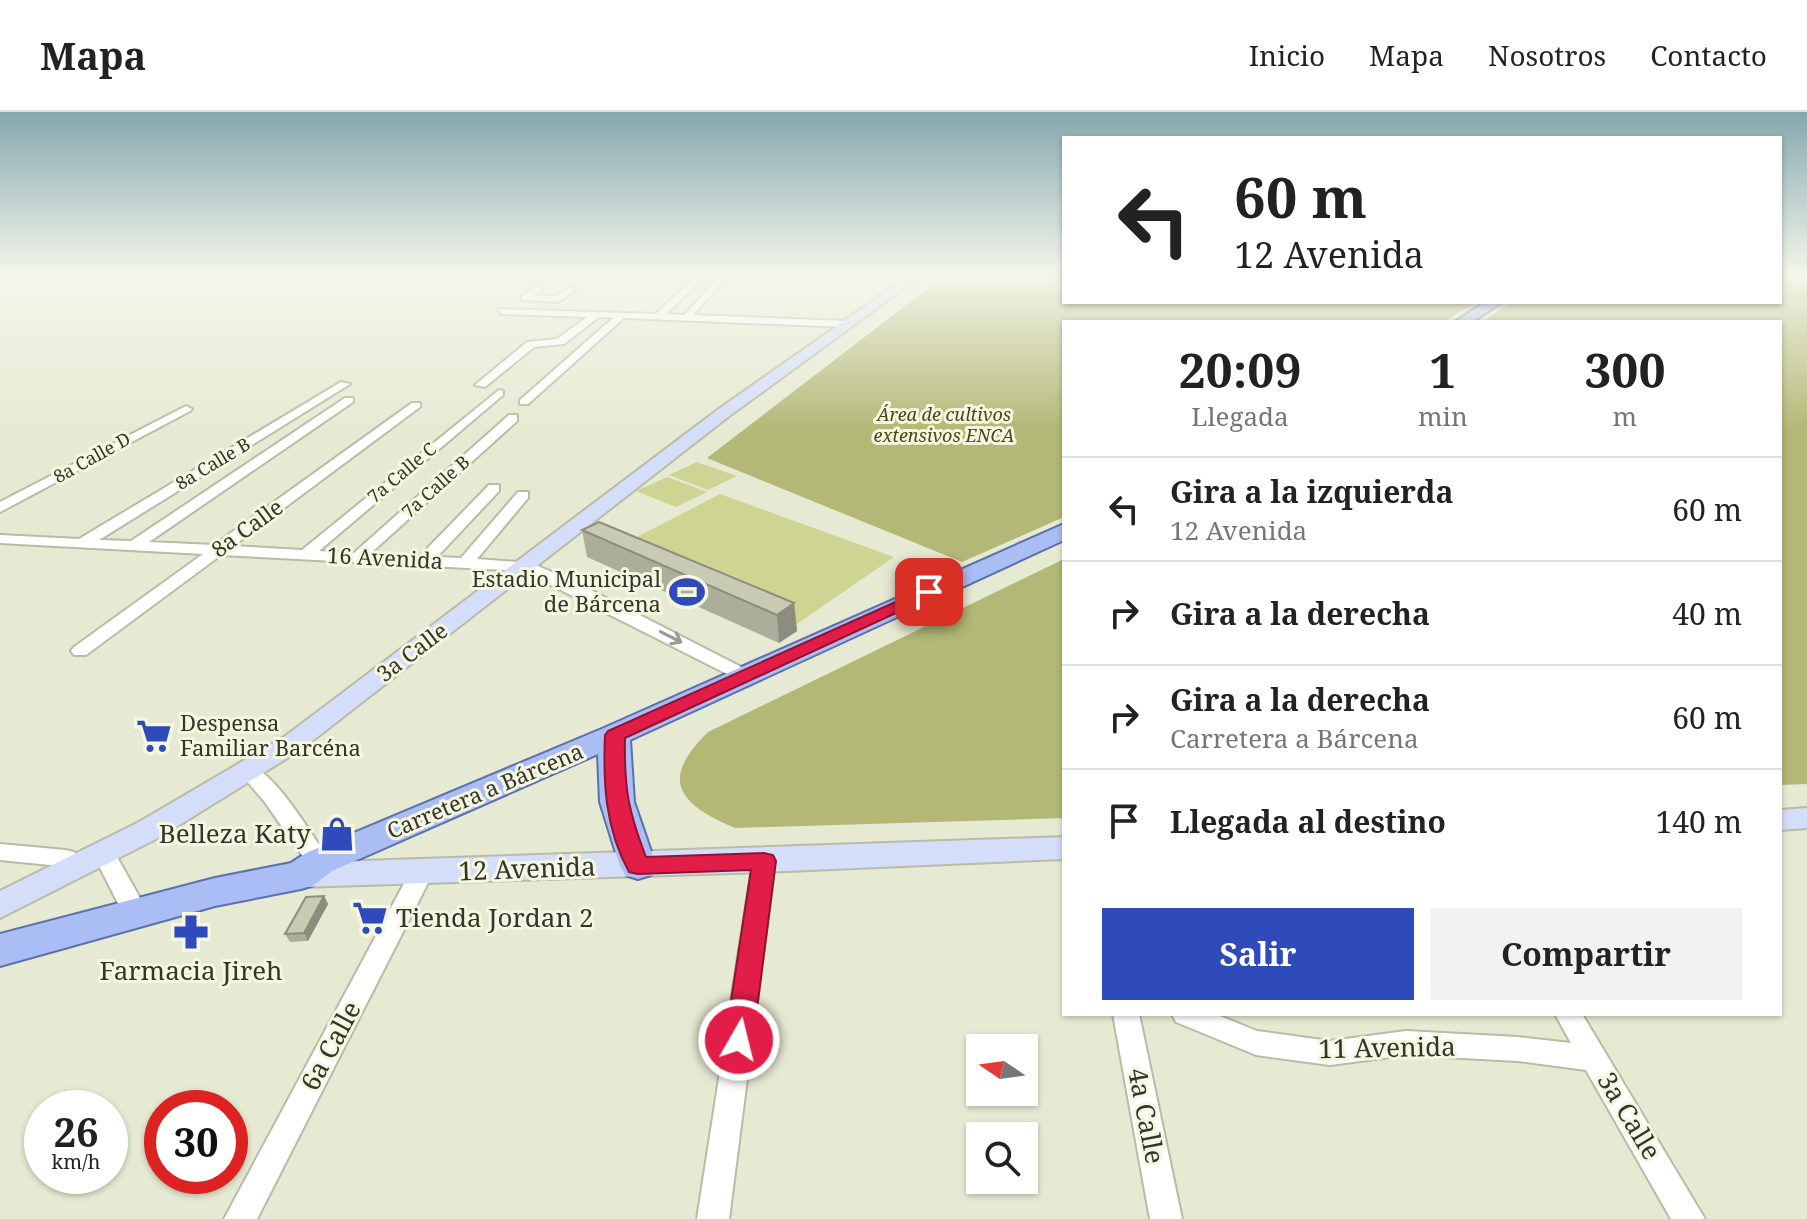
<!DOCTYPE html>
<html lang="es">
<head>
<meta charset="utf-8">
<style>
  :root { --surface:#fff; --page:#f2f2f2; --text:#222; --muted:#767676; --line:#e0e0e0; --accent:#2e4abb }
  body { margin:0; font-family:"Noto Serif",serif; background:var(--page); color:var(--text); height:100vh; display:flex; flex-direction:column; font-size:30px; white-space:nowrap }
  * { box-sizing:border-box; margin:0 }
  p { font-size:26px; color:var(--muted) }
  .icon { flex:none; width:44px; height:44px; fill:none; stroke:currentColor; stroke-width:2; stroke-linecap:round; stroke-linejoin:round }
  .map { position:relative; flex:1; overflow:hidden }
  .side { position:absolute; left:1062px; top:208px; width:720px; height:696px; display:flex; flex-direction:column; background:var(--surface); border-radius:0px; box-shadow:0 2px 6px #0004 }
  .side>* { flex:none }
  .banner { position:absolute; left:1062px; top:24px; width:720px; height:168px; border-radius:0px; box-shadow:0 2px 6px #0004; background:#fff; color:var(--text); overflow:hidden }
  .needle { width:52px; rotate:283deg }
  .fabs { position:absolute; left:966px; top:922px; display:grid; gap:16px }
  .fabs a { display:grid; place-items:center; width:72px; height:72px; border-radius:0px; background:var(--surface); box-shadow:0 2px 6px #0004; font-size:40px }
  .speed { position:absolute; left:24px; top:978px; display:flex; gap:16px; font-size:40px; font-weight:700; text-align:center }
  .speed>* { display:grid; place-content:center; width:104px; height:104px; border-radius:50%; background:var(--surface); box-shadow:0 2px 6px #0004; line-height:1 }
  .speed small { font-size:20px; font-weight:400 }
  .speed .limit { border:12px solid #d22; background:#fff; color:#111 }
  .pin { position:absolute; display:grid; place-items:center; width:68px; height:68px; color:#fff; margin:-34px; border-radius:16px; box-shadow:0 4px 12px #0006 }
  .me { position:absolute; width:88px; margin:-44px; rotate:8deg; stroke-linejoin:round; filter:drop-shadow(0 0 6px #0008) }
  .turn { display:flex; align-items:center; gap:28px; height:168px; padding:0 40px; font-size:36px }
  .turn .icon { width:104px; height:104px; stroke-width:2.5 }
  .turn b { display:block; font-size:56px; line-height:68px }
  .eta { display:flex; justify-content:space-evenly; align-items:center; height:136px; text-align:center }
  .eta b { font-size:48px; font-weight:700; line-height:56px }
  .button { display:flex; gap:16px; margin-top:auto; padding:16px 40px }
  .button a { flex:1; height:92px; border-radius:0px; background:var(--accent); color:#fff; font-size:32px; font-weight:700; line-height:92px; text-align:center }
  .button a+a { background:var(--page); color:var(--text) }
  ul { padding:0; list-style:none }
  li { display:flex; align-items:center; gap:24px; height:104px; padding:0 40px; border-top:2px solid var(--line) }
  li div { flex:1 }
  li b { display:block; font-size:30px }
  li em { font-style:normal }
  header { display:flex; align-items:center; gap:48px; box-sizing:border-box; height:112px; padding:0 40px; background:var(--surface); border-bottom:2px solid var(--line) }
  header strong { font-size:38px }
  nav { display:flex; gap:44px; margin-inline-start:auto; font-size:28px }
  .map>svg:first-child { display:block }
</style>
</head>
<body>
<header>
<strong>Mapa</strong>
<nav><a>Inicio</a><a>Mapa</a><a>Nosotros</a><a>Contacto</a></nav>
</header>
<div class="map">
<svg width="1807" height="1107" viewBox="0 0 1807 1107">
  <rect width="100%" height="100%" fill="#e7ead3"/>
  <path fill="#ced492" d="M697,350L737,364L708,378L669,363Z
    M667,365L707,380L676,395L636,379Z
    M720,382L894,445L791,516L610,439Z"/>
  <path fill="#b3b876" d="M944,164H1064V190H1477L1443,210H1064V405L962,450L707,346Z
    M1780,164H1807V672L1780,673V210H1482L1511,190H1780Z
    M1064,447V706L735,716C678,692 659,668 708,620Z"/>
  <g fill="none" stroke-linecap="round" stroke-linejoin="round">
    <g stroke="#b9bba5" stroke-width="4">
      <path id="minor" d="M696,164H705L666,202L684,203L720,164H728L693,203L847,209L852,212L847,215L624,206L528,292H520V288L613,206L599,205L564,232L534,235L485,275L475,273L527,230L557,227L587,205L501,202L498,197L656,202Z
        M540,173L544,176L534,184H556L569,176L576,178L558,190L522,188V184Z
        M341,270L350,272L99,428L131,429L345,286H353V290L149,430L214,433L412,291H420V295L233,434L302,438L499,278L503,279V283L319,439L354,441L509,303H517V309L371,441L420,444L489,373H499V379L437,445L461,446L518,380H528V386L477,447L531,451L579,472L751,560L754,564L751,568H739L523,459L221,443L86,543H74L71,539L74,535L203,442L0,431V423L79,427Z
        M186,294L192,297L190,299L0,400V390Z
        M249,653C275,660 310,721 327,744L330,750L327,756L319,759L311,756L264,689L239,660L242,655Z
        M0,732L66,738L74,740L90,756L86,762L78,765L60,754L0,748Z
        M105,736L113,738L144,793L147,800L144,807L135,810L126,807L94,744L97,738Z
        M764,740L772,743L775,749L729,1107H697L753,749L756,743Z
        M422,750L430,753L434,759L257,1107H224L414,753Z
        M1113,902H1139L1182,1107H1150Z
        M1172,902H1215L1257,919L1330,929L1406,919L1518,925L1571,931L1555,902H1582L1705,1107H1671L1586,958L1518,949L1406,943L1330,953L1256,943L1176,910Z"/>
    </g>
    <g stroke="#b9bba5" stroke-width="4">
      <path id="secondary" d="M908,164H921L728,305L302,637L160,725L0,806V779L139,710L284,625L716,299Z
        M1807,696V716L1780,718V698Z
        M1064,725V747L764,760L301,775L290,771L286,763L290,755L301,751Z"/>
    </g>
    <g stroke="#5c71a9" stroke-width="4">
      <path id="primary" d="M1485,190H1502L1472,210H1455Z
        M1064,412V428L630,628L634,690L656,754L651,763L638,767L625,763L620,754L600,690L598,642L332,759L314,773L301,777L215,794L0,854V822L215,766L291,751L306,741L604,616Z"/>
    </g>
    <use href="#minor" fill="#fff" fill-rule="evenodd"/>
    <use href="#secondary" fill="#d4defa" fill-rule="evenodd"/>
    <use href="#primary" fill="#aabdf4" fill-rule="evenodd"/>
  </g>
  <path fill="#acae9b" d="M582,418L794,491L797,519L779,531L587,445Z
    M324,784L328,792L308,829L290,830L285,822Z"/>
  <path fill="#8c8d7e" d="M794,491L797,519L779,531L777,503Z
    M324,784L328,792L308,829L304,821Z"/>
  <path fill="#c8cab4" stroke="#8c8d7e" stroke-width="2" d="M599,410L794,491L777,503L582,418Z
    M324,784L304,821L285,822L306,785Z"/>
  <defs><path id="oneway-shaft" d="M-6 0H5M1.5-3L5.5 0L1.5 3" fill="none" stroke-width="1.6" stroke-linecap="round" stroke-linejoin="round" transform="scale(2)"/></defs>
  <use stroke="#9a9a96" href="#oneway-shaft" transform="translate(671 525) rotate(27)"/>
  <linearGradient id="sky" x2="0" y2="1"><stop stop-color="#85a8ae"/><stop offset="0.51" stop-color="#f4f6eb"/><stop offset="1" stop-color="#f4f6eb" stop-opacity="0"/></linearGradient>
  <rect width="1807" height="319" fill="url(#sky)"/>
  <path fill="#e11d48" stroke="#92132f" stroke-width="2" d="M929,475L937,480L935,483L625,626C624,676 628,698 646,745L764,741L773,743L776,749L753,928L749,937L739,941L729,937L725,928L751,758L638,762L629,760C605,716 603,671 605,623L608,619Z"/>
  <defs>
    <g id="stadium-bare" transform="scale(2.76)"><path d="M0-5a6.5 5 0 1 0 0 10a6.5 5 0 1 0 0-10ZM-3.5-1.8h7v3.6h-7Z" fill="#2e4abb" stroke="#f5f7e0" stroke-width="2.5" paint-order="stroke"/></g>
    <g id="supermarket-bare" transform="scale(2.76)"><path d="M-6-5.5h2.5l.6 2H6L4.5 2H-2.5L-4.4-4H-6ZM-1.5 3.2a1.3 1.3 0 1 0 .1 0ZM3 3.2a1.3 1.3 0 1 0 .1 0Z" fill="#2e4abb" stroke="#f5f7e0" stroke-width="2.5" paint-order="stroke"/></g>
    <g id="shop-bare" transform="scale(2.76)"><path d="M-5-2.5h2.3a2.7 3.5 0 0 1 5.4 0H5L5.5 6h-11ZM-1.5-2.5h3a1.5 2.3 0 0 0-3 0Z" fill="#2e4abb" stroke="#f5f7e0" stroke-width="2.5" paint-order="stroke"/></g>
    <g id="pharmacy-bare" transform="scale(2.76)"><path d="M-2-6h4v4h4v4h-4v4h-4v-4h-4v-4h4Z" fill="#2e4abb" stroke="#f5f7e0" stroke-width="2.5" paint-order="stroke"/></g>
  </defs>
  <g fill-rule="evenodd">
    <use href="#stadium-bare" x="687" y="480"/>
    <use href="#supermarket-bare" x="154" y="624"/>
    <use href="#shop-bare" x="337" y="722"/>
    <use href="#supermarket-bare" x="370" y="806"/>
    <use href="#pharmacy-bare" x="191" y="820"/>
  </g>
  <g text-anchor="middle" stroke-width="6" stroke-linejoin="round" paint-order="stroke">
    <g font-size="18" font-style="italic" fill="#464917" stroke="#f5f7e0">
      <text x="944" y="309">Área de cultivos<tspan x="944" dy="21">extensivos ENCA</tspan></text>
    </g>
    <g font-size="18" fill="#34352c" stroke="#f5f7e0">
      <text transform="translate(92 346) rotate(-29)" y="6">8a Calle D</text>
      <text transform="translate(213 352) rotate(-31)" y="6">8a Calle B</text>
      <text transform="translate(402 361) rotate(-40)" y="6">7a Calle C</text>
      <text transform="translate(436 375) rotate(-42)" y="6">7a Calle B</text>
    </g>
    <g font-size="22" fill="#34352c" stroke="#f5f7e0">
      <text transform="translate(247 416) rotate(-36)" y="8">8a Calle</text>
      <text transform="translate(385 446) rotate(3)" y="8">16 Avenida</text>
      <text transform="translate(412 540) rotate(-37)" y="8">3a Calle</text>
      <text transform="translate(485 679) rotate(-23)" y="8">Carretera a Bárcena</text>
    </g>
    <g font-size="22" fill="#34352c" stroke="#f5f7e0" text-anchor="end">
      <text x="661" y="475">Estadio Municipal<tspan x="661" dy="25">de Bárcena</tspan></text>
      <text x="180" y="619" text-anchor="start">Despensa<tspan x="180" dy="25">Familiar Barcéna</tspan></text>
    </g>
    <g font-size="26" fill="#34352c" stroke="#f5f7e0" text-anchor="end">
      <text x="311" y="731">Belleza Katy</text>
      <text x="396" y="815" text-anchor="start">Tienda Jordan 2</text>
      <text x="191" y="868" text-anchor="middle">Farmacia Jireh</text>
    </g>
    <g font-size="26" fill="#34352c" stroke="#f5f7e0">
      <text transform="translate(527 757) rotate(-2)" y="9">12 Avenida</text>
      <text transform="translate(331 934) rotate(-62)" y="9">6a Calle</text>
      <text transform="translate(1387 936) rotate(-1)" y="9">11 Avenida</text>
      <text transform="translate(1146 1004) rotate(79)" y="9">4a Calle</text>
      <text transform="translate(1629 1004) rotate(59)" y="9">3a Calle</text>
    </g>
  </g>
</svg>
<div class="fabs">
<a><svg class="needle" viewBox="-14 -14 28 28"><path d="M0-13l5 13h-10z" fill="#e53935"/><path d="M0 13l5-13h-10z" fill="#767676"/></svg></a>
<a><svg class="icon" aria-label="search" viewBox="0 0 24 24"><circle cx="10" cy="10" r="6"/><path d="M15 15l6 6"/></svg></a>
</div>
<div class="speed"><div>26<small>km/h</small></div><div class="limit">30</div></div>
<div class="pin" style="left:929px;top:480px;background:#d93025"><svg class="icon" aria-label="arrive" viewBox="0 0 24 24"><path d="M6 21V4h12l-3 4 3 4H6"/></svg></div>
<svg class="me" style="left:739px;top:928px" viewBox="-20 -20 40 40"><circle r="17" fill="#e11d48" stroke="#fff" stroke-width="3"/><path d="M0-11L8 9 0 5-8 9z" fill="#fff"/></svg>
<div class="banner">
<div class="turn"><svg class="icon" aria-label="left" viewBox="0 0 24 24"><path d="M17 20v-9H6M10 6l-5 5 5 5"/></svg><div><b>60 m</b>12 Avenida</div></div>
</div>
<section class="side">
<div class="eta">
<div><b>20:09</b><p>Llegada</p></div>
<div><b>1</b><p>min</p></div>
<div><b>300</b><p>m</p></div>
</div>
<ul>
<li><svg class="icon" aria-label="left" viewBox="0 0 24 24"><path d="M17 20v-9H6M10 6l-5 5 5 5"/></svg><div><b>Gira a la izquierda</b><p>12 Avenida</p></div><em>60 m</em></li>
<li><svg class="icon" aria-label="right" viewBox="0 0 24 24"><path d="M7 20v-9h11M14 6l5 5-5 5"/></svg><div><b>Gira a la derecha</b></div><em>40 m</em></li>
<li><svg class="icon" aria-label="right" viewBox="0 0 24 24"><path d="M7 20v-9h11M14 6l5 5-5 5"/></svg><div><b>Gira a la derecha</b><p>Carretera a Bárcena</p></div><em>60 m</em></li>
<li><svg class="icon" aria-label="arrive" viewBox="0 0 24 24"><path d="M6 21V4h12l-3 4 3 4H6"/></svg><div><b>Llegada al destino</b></div><em>140 m</em></li>
</ul>
<div class="button"><a>Salir</a><a>Compartir</a></div>
</section>
</div>
</body>
</html>
